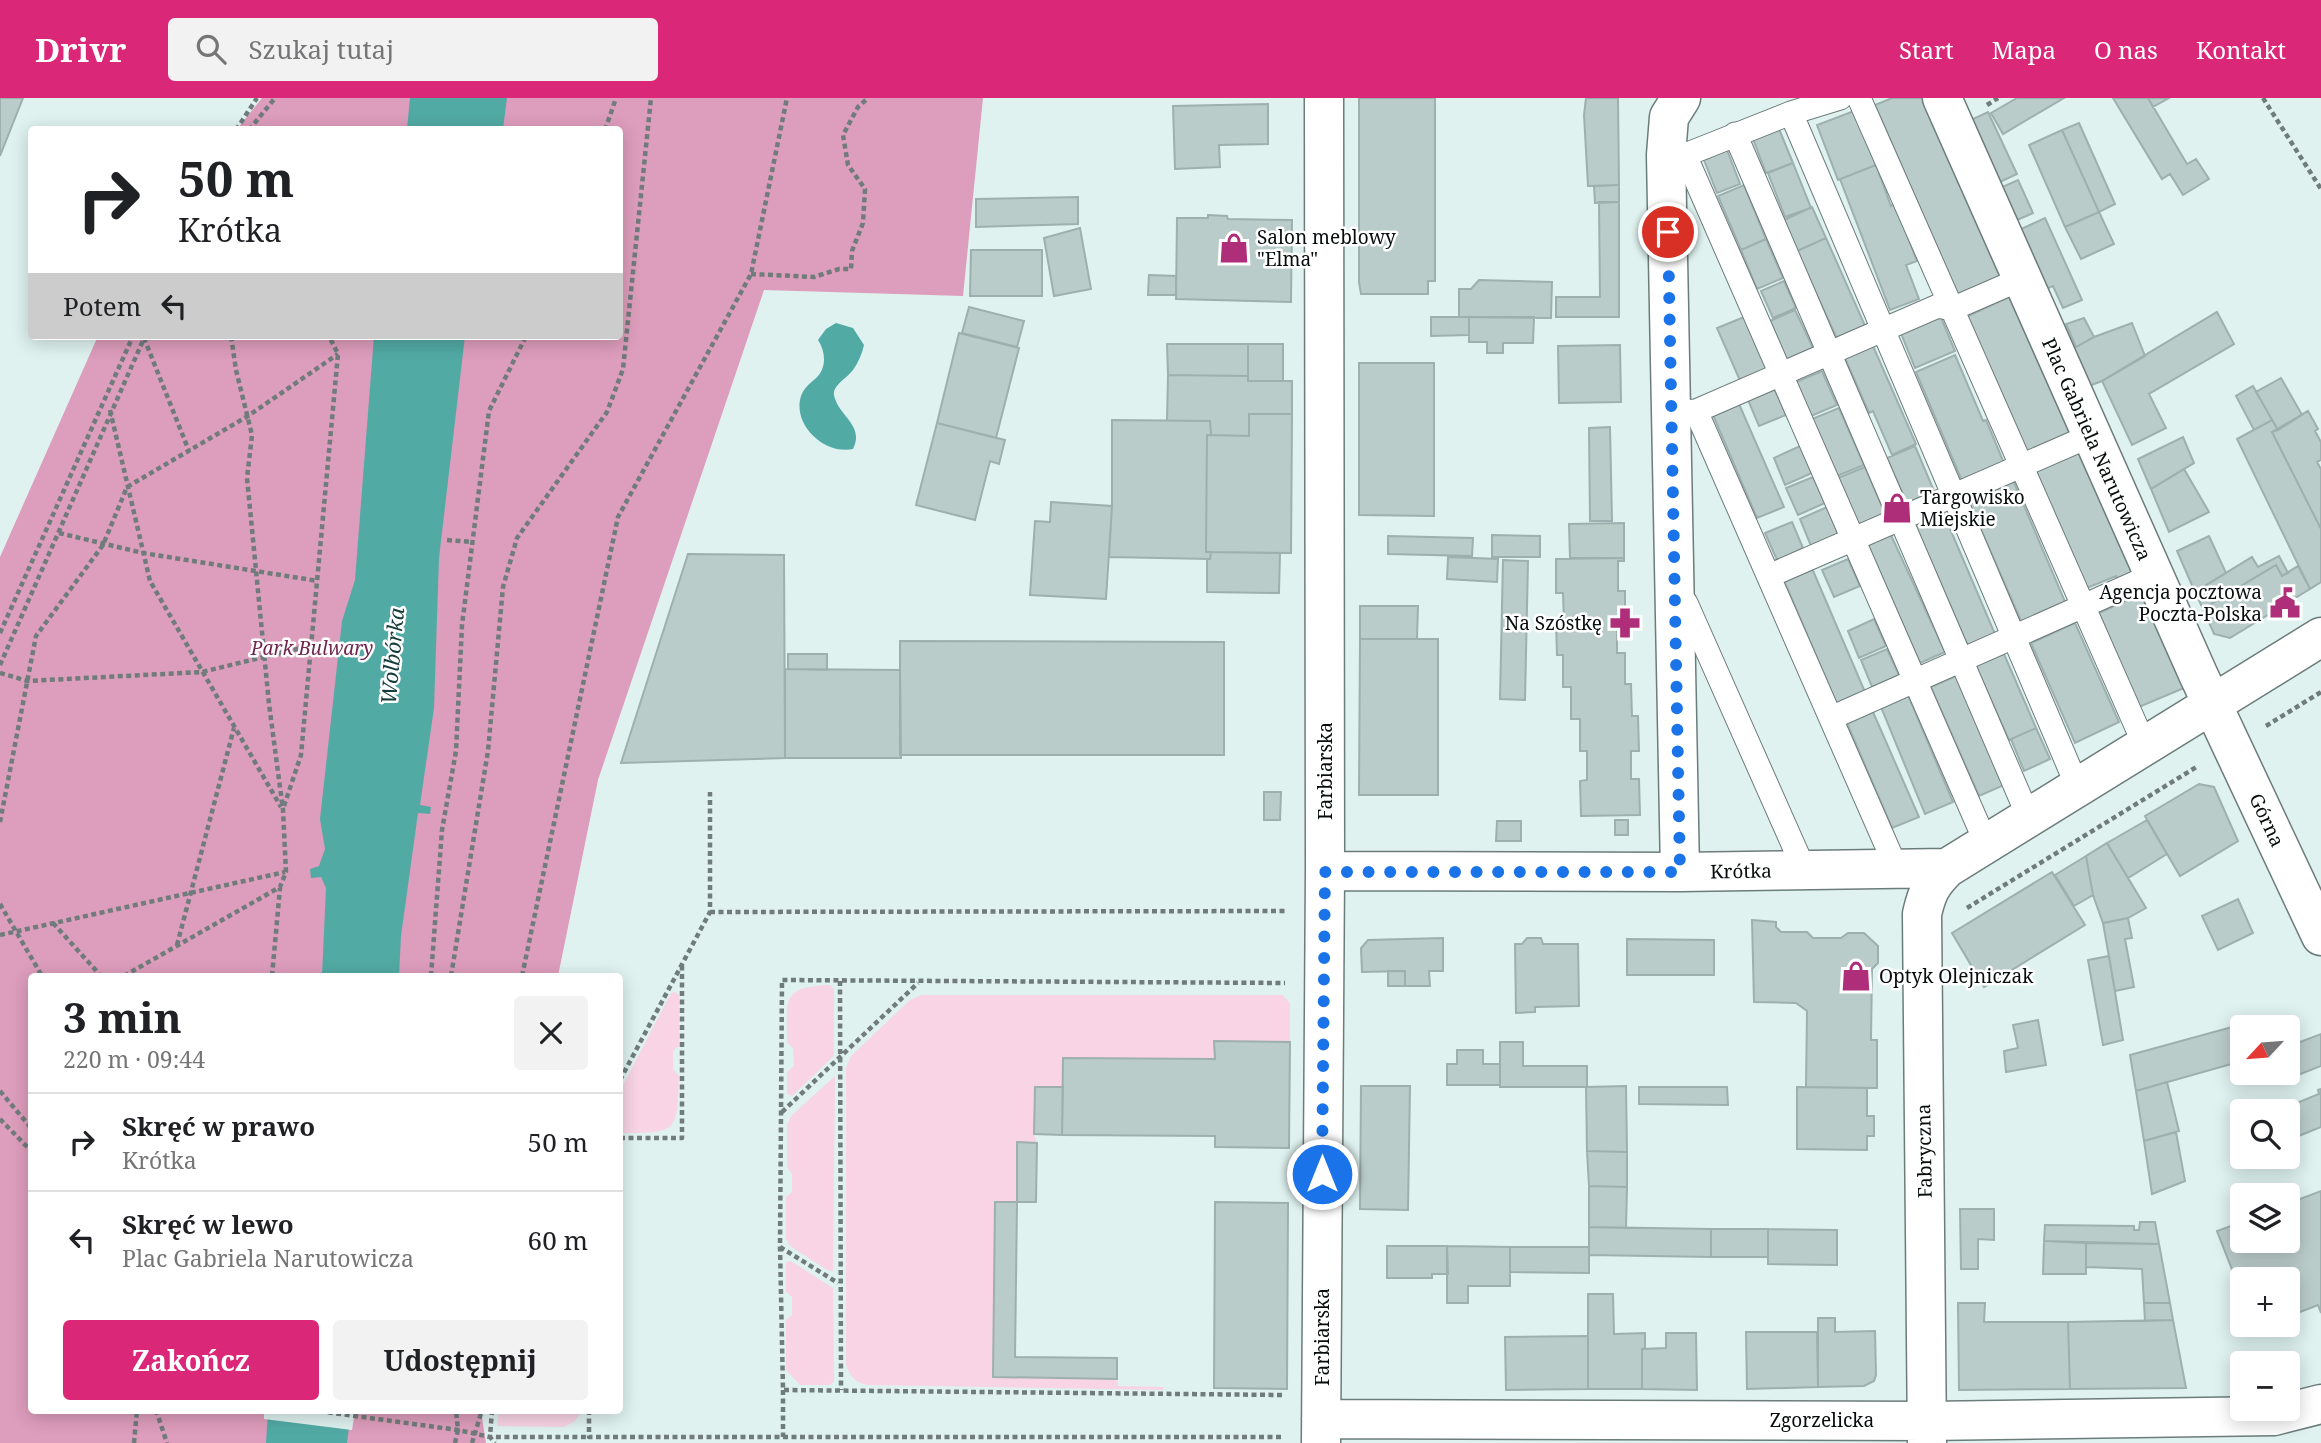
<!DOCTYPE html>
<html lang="pl">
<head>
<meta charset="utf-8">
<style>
  :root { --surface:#fff; --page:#f2f2f2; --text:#202124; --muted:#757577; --line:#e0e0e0; --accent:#db2777 }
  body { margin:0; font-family:"Noto Serif",serif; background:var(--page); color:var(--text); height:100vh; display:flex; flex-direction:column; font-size:26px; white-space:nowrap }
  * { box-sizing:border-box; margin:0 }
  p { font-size:23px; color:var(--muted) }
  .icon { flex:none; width:38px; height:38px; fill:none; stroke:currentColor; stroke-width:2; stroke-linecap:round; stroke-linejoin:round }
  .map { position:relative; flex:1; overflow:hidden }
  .panel { position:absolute; left:28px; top:875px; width:595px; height:441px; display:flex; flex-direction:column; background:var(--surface); border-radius:7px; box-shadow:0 4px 18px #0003 }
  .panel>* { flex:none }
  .banner { position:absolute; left:28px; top:28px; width:595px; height:214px; border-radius:7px; box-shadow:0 4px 18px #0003; background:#fff; color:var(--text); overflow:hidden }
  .needle { width:46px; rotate:244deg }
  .tools { position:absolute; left:2230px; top:917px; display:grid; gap:14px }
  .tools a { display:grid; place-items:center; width:70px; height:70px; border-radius:7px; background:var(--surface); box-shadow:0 4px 18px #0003; font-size:35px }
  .pin { position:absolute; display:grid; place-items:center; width:60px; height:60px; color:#fff; margin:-30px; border:4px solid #fff; border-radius:50%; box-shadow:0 2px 7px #0007 }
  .me { position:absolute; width:77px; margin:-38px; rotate:0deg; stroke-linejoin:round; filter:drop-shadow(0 0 5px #0008) }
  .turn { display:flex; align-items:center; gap:24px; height:147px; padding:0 35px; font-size:32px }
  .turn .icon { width:91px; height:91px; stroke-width:2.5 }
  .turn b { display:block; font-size:49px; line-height:60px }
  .then { display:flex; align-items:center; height:66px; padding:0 35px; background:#0003; gap:14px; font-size:26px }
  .round { display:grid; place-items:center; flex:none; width:74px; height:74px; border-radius:7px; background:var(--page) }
  .summary { display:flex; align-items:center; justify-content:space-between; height:119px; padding:0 35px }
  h1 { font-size:42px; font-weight:700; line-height:52px }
  .button { display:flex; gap:14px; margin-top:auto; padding:14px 35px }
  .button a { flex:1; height:80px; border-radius:7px; background:var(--accent); color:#fff; font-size:28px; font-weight:700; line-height:80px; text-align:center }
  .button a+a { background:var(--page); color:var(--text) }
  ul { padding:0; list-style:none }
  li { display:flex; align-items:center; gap:21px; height:98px; padding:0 35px; border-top:2px solid var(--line) }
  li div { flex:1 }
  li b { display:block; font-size:26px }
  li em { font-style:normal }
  header { display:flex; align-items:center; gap:42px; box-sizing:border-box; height:98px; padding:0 35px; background:var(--accent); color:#fff }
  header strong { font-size:33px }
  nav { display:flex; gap:38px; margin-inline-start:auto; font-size:24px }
  .search { width:490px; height:63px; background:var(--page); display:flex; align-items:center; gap:18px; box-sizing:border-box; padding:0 24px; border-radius:7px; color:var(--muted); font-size:26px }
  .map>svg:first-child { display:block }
</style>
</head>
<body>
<header>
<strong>Drivr</strong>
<div class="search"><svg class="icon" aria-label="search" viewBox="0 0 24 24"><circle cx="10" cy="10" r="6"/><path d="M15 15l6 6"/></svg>Szukaj tutaj</div>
<nav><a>Start</a><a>Mapa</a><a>O nas</a><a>Kontakt</a></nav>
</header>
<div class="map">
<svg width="2321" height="1345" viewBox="0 0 2321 1345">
  <rect width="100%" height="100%" fill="#dff2f0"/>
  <path fill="#f8d4e4" d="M830,887L834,891V958L792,998L787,996V974L794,968L793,950L787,944C787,901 781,889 830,887Z
    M675,894L679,897V948L673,953V971L679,978C677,1035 678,1035 620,1035V993L671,895Z
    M921,897H1283L1290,906V944L1215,943V961L1063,960V989H1035L1034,1036L1037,1045H1018L1017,1104H995L993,1279L1117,1281L1118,1288L1164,1289L1163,1292L868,1287C855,1284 851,1280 846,1267V970L851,958L910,902Z
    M835,978L833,1173L827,1172L790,1148L786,1141V1099L792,1094V1076L787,1069V1027L791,1018Z
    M791,1163L833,1190L834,1283L830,1287H800L786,1272V1222L792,1217V1199L786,1194V1164Z
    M499,1313V1312L582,1313L574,1324L564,1329L497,1328Z"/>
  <path fill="#dd9dbc" d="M262,0H983L963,198L764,192L598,682L558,878H32V1312L481,1313L486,1345H0V459L98,238H620V32L237,31Z"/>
  <path fill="#52aaa5" d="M410,0H507L503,31H407Z
    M836,225L853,230L864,247C862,256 858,265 853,272C847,280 832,288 834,297C838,318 865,327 853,351C824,357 792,326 801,298C804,290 809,286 815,281C827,271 826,254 818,242L826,231Z
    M374,238H465L439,460L434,610L420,707L431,709L430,716L418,715L401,838L399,878H322L326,790L321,779L311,780L310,771L319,768L325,751L320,721L342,523L355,482Z
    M268,1313H351L347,1345H266Z"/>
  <path fill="#dff2f0" d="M264,1312H355V1313L352,1332L264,1321Z"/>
  <path fill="#baccca" stroke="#9dafae" stroke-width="2" d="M0,0H23L0,58Z
    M1359,0H1435V183H1428V196H1361L1359,184Z
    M1586,0H1618L1619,87L1588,88L1584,17Z
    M1892,0H1925L2002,178L1958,197L1875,7Z
    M2017,0H2064L2003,36L1991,15Z
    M2113,0H2148L2187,66L2196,61L2209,81L2183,97L2170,76L2162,81Z
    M2148,0H2169L2153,9Z
    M1268,6V46L1219,47L1220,69L1175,71L1173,8Z
    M1854,13L1876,67L1838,82L1817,27Z
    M1988,14L2017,76L1998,85L1971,22Z
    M2079,25L2115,106L2099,114L2062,32Z
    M1779,31L1793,65L1766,75L1753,41Z
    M2062,32L2099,114L2065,129L2029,47Z
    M1727,52L1740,86L1717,95L1704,62Z
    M1793,65L1811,110L1785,119L1768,75Z
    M1876,67L1891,108L1895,106L1917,163L1906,167L1919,201L1890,212L1840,81Z
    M2018,82L2033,115L2015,123L2000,90Z
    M1619,87V104L1595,105L1594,88Z
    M1744,87L1766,141L1741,152L1718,98Z
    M1078,99V126L976,129V101Z
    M1599,104H1619V219H1556V199H1600Z
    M1812,109L1826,140L1797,153L1784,122Z
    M2099,114L2114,146L2081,161L2065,129Z
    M1208,117L1227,118L1228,121L1292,122L1291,204L1176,201L1177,120H1208Z
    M2045,120L2082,202L2063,210L2053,188L2046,191L2019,132Z
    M1080,130L1091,191L1054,198L1044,140Z
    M1826,140L1866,230L1838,243L1797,153Z
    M1766,141L1783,180L1757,191L1741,152Z
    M971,152H1042V198H970Z
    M1149,177L1176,178V197H1148Z
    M1479,182L1552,184L1551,220L1459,219V191H1471Z
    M1784,183L1796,210L1773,220L1761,193Z
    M2011,198L2071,335L2027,355L1966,219Z
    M969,209L1024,223L1017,249L962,235Z
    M1795,212L1814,252L1787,263L1770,223Z
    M2217,214L2234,246L2149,296L2166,330L2132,347L2102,283Z
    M1940,217L1955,253L1915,270L1900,233Z
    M1431,219H1469V237L1431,238Z
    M1469,219H1534L1533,245H1503V255H1487V244H1469Z
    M1744,219L1767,273L1741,285L1717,230Z
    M2084,220L2094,239L2076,249L2066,226Z
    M2132,225L2145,258L2102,283L2089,288L2073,251L2094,239Z
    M959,235L1019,250L996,340L937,325Z
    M1167,246H1248V278L1168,277Z
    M1248,246H1283V283H1248Z
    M1620,247L1621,304L1559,305L1558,248Z
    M1873,248L1916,346L1892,357L1873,313L1869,315L1845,260Z
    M1955,257L1983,323L1986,322L2004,365L1962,383L1916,274Z
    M1359,265H1434V418L1359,417Z
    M1822,273L1837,307L1811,318L1796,284Z
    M1168,277L1248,278V283H1292V316H1249V338L1211,337L1210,323H1167Z
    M2281,280L2302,317L2278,332L2256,294Z
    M2253,288L2272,322L2254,332L2236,298Z
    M1774,290L1786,317L1759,328L1748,302Z
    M1739,306L1784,409L1757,420L1713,317Z
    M1839,310L1864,367L1837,378L1812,321Z
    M2308,313L2318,331L2315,333L2321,344V362L2317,364L2321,371V431L2272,334Z
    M1249,316H1292L1291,455L1206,454L1207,337L1249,338Z
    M1112,322L1210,323L1211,337H1207L1206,454H1211L1210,461L1109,459L1112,408Z
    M2272,322L2278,332L2272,334L2321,431V484L2310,491L2237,341Z
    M937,325L1005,342L999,366L990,363L975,422L916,407Z
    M1610,329L1612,423H1590L1589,330Z
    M2183,339L2194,365L2151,391L2138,361Z
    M1800,348L1812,375L1785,387L1774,360Z
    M1915,348L1934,393L1907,405L1887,360Z
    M2080,352L2134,475L2118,482L2116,478L2087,490L2035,373Z
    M1865,369L1885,416L1858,427L1838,380Z
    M2184,371L2209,414L2169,434L2151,391Z
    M1813,379L1825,405L1798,417L1786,390Z
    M2013,382L2066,506L2022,525L1968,402Z
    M1051,404L1112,408L1106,501L1030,497L1035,423L1050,424Z
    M1827,409L1838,436L1811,448L1800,421Z
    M1942,412L1995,536L1968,548L1914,424Z
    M1792,424L1803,450L1777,462L1765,435Z
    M1624,425V460H1570L1569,426Z
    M1890,435L1945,554L1920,565L1867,445Z
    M1492,437L1540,438V459H1492Z
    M1388,438L1473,440L1472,458L1388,456Z
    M2209,438L2226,475L2195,494L2177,453Z
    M1211,454L1280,455L1279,495L1207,494V461H1210Z
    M688,456L784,457L785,660L621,665Z
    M2279,458L2288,475L2282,478L2276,467L2203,511L2195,494L2252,459L2258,469Z
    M1448,459L1498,461L1497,484L1447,481Z
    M1624,460V463H1618V493H1625V527H1617V555H1625V586H1631L1632,618H1638L1639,653H1631V681H1639L1640,717L1581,718L1580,683L1587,682V653H1580V621H1571V589H1563V557H1557L1556,525L1564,524L1563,495H1556V461Z
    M1848,461L1860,488L1834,499L1822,472Z
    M1503,462L1528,463L1525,602L1500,601Z
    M2276,467L2282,478L2298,468L2310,491L2230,540L2214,536L2203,511Z
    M1811,468L1865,594L1837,606L1783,480Z
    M2143,495L2184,590L2139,609L2099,515Z
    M1360,508H1418L1417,541H1360Z
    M1874,521L1886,548L1859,560L1848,533Z
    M2075,525L2119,624L2075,645L2031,545Z
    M1360,541H1438V697H1359Z
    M900,543L1224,544V657H900Z
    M1887,551L1899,577L1872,589L1861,562Z
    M788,556H827V572L788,571Z
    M2004,556L2036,630L2009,642L1976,568Z
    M785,571L900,572L901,660H785Z
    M1956,578L2004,687L1979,698L1931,589Z
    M1908,597L1953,704L1925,716L1881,609Z
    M1873,614L1919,719L1892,730L1847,625Z
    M2036,630L2050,661L2024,673L2011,641Z
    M2199,686L2214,689L2238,743L2180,778L2145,718Z
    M1264,694H1281L1280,722H1264Z
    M1615,722H1628V737H1615Z
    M2147,722L2167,756L2128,780L2107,745Z
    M1497,723H1521V743H1496Z
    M2107,745L2146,810L2128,820L2103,825L2093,797L2086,758Z
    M2086,758L2093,797L2074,808L2055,777Z
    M2052,774L2085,827L1984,889L1952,835Z
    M2238,801L2253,835L2218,852L2202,818Z
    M2128,820L2132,840L2125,841L2134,889L2115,893L2103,825Z
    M1752,822L1776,824V829L1781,834H1807L1813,840H1841L1848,835H1864L1878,848V865L1872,871L1871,942H1877V990L1806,989L1807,913L1796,905L1754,904Z
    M1443,840V873H1429L1430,888H1405V873L1362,874L1361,850L1368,842Z
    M1527,840H1541L1543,846H1578L1579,908L1535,909V914L1516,915L1515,846H1522Z
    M1627,841L1714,842V877H1627Z
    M2109,858L2123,942L2103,947L2088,862Z
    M1388,873H1405V888H1388Z
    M2038,922L2046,967L2006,974L2004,953L2018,950L2013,927Z
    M2254,923L2256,929H2242V963L2136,993L2130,957Z
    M2321,936V968L2285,982L2283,975H2287V949Z
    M1214,943L1290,944L1289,1050L1215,1049V1038L1062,1037L1063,960L1215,961Z
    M1500,944H1523V968H1587V989H1500Z
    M1457,952H1483V966H1500V987H1447V966H1457Z
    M2167,984L2179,1033L2144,1043L2136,993Z
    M1361,988H1410L1408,1112L1360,1111Z
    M1626,988L1627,1054L1587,1053L1586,989Z
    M1035,989H1063L1062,1037L1034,1036Z
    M1639,989H1727L1728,1007L1639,1006Z
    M1797,989L1867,990V1018H1874V1038H1867V1052L1797,1051Z
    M2321,991V1029L2289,1042L2287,1013H2277L2319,996L2318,992Z
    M2176,1034L2185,1083L2152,1096L2144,1043Z
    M2242,1040V1059H2248L2237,1063L2233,1051L2241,1048L2238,1041Z
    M1017,1044L1037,1045L1036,1104H1017Z
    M1587,1053L1627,1054V1089L1589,1088Z
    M1589,1088L1627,1089L1626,1130L1589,1129Z
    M2321,1093V1215L2318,1207L2287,1219V1181H2242V1197L2217,1133L2242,1124V1143H2287V1106Z
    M995,1104H1017L1015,1259L1117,1260V1281L993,1279Z
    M1215,1104L1288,1105L1287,1291L1214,1290Z
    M1960,1111H1994V1142L1978,1141V1171H1961Z
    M2140,1124H2155L2159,1146L2044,1143L2045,1127L2134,1128V1132H2139Z
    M1589,1129L1711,1131V1159L1589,1157Z
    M1711,1131H1768V1159H1711Z
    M1768,1131L1837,1132V1167L1768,1166Z
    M2044,1143L2086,1145V1176H2043Z
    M2086,1145L2159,1146L2170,1205H2144L2142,1171L2086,1169Z
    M1387,1148H1447L1448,1176H1432V1180H1387Z
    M1447,1148L1510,1149V1188H1468V1205H1447Z
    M1510,1149H1589V1175L1510,1174Z
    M1588,1196H1613L1614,1236L1645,1235V1251H1642V1291H1588Z
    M1958,1205H1985L1984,1224H2068L2070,1291L1959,1292Z
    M2144,1205H2170L2173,1222L2145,1223Z
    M1818,1220H1835V1234L1875,1233L1876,1277L1874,1283L1864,1288L1818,1289Z
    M2173,1222L2186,1290L2070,1291L2068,1224Z
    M1746,1234H1817L1818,1289L1747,1291Z
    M1666,1235H1696L1697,1292L1642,1291V1251L1666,1250Z
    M1588,1238V1291L1506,1292L1505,1239Z"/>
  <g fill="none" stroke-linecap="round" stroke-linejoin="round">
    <g stroke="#6b7c7a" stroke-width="25">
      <path id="service" d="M1859,0L2145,648
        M1791,15L2078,690
        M1735,36L2029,720
        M1671,57H1685L1791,15L1840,0
        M1685,57L1986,745
        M1696,313L1892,760L1893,772
        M1682,314L1696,313L1938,208L1952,211L2021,181
        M1769,478L2092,337
        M1676,505H1686L1800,762L1799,773
        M1831,620L2153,477"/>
    </g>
    <g stroke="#6b7c7a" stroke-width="41">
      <path id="minor" d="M1942,0L2198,576L2321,838
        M1325,773L1680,774L1947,770
        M1680,774L1666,57L1669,19L1681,0
        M1321,1321L1927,1323L2274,1318L2321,1306
        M1321,1345L1325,773L1324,0
        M1927,1345L1922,816C1927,794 1931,786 1947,770L2321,539"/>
    </g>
    <path stroke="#707c7b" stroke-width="4.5" stroke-dasharray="5 3.5" stroke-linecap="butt" d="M2263,0L2321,91
      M1987,7L1998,0
      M236,32L257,0
      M249,32L275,0
      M605,32L616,0
      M751,176L814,179L839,171H851L852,153L863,125L865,91L848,67L843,37L858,9L868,0
      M144,240L189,353
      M110,312L150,483L281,709
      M59,435L143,455L318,483
      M447,442L472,444
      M0,535L133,238
      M0,567L145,238
      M0,575L28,583L202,574L313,547
      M2266,628L2321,594
      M284,708L301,657L338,256L329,238
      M0,724L36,538L103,447L127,389L248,318L338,256
      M0,806L42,878
      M1967,810L2198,668
      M710,814L1286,813
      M53,825L101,878
      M0,837L285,774
      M177,847L234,630
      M124,878L280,789L286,774L283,712L269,606L247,380L252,337L236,272L231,238
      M272,878L280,790
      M431,878L442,732L456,653L462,527L489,313L526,238
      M451,878L488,653L503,489L517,440L607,314L623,271L651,0
      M522,878L618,419L751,176L787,0
      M840,883L841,1292
      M620,982L710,814V694
      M0,993L32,1031
      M782,1014L918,885
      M0,1021L32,1054
      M620,1040H682V866
      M780,1149L838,1185
      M783,1292V1339
      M1282,1297L783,1292L780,1149L782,882L1285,885
      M156,1312L167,1345
      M311,1312L458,1332L490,1339H589
      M492,1312L490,1339L495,1345
      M589,1312V1339H1284
      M134,1345L137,1312
      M455,1345L458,1332L456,1312
      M472,1345L482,1312"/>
    <use href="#service" stroke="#fff" stroke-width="23"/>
    <use href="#minor" stroke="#fff" stroke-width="38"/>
  </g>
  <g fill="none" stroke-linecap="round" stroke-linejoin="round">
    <path stroke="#1a73e8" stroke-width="12" stroke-dasharray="0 21.6" d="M1322,1076L1325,774H1680L1668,134"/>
  </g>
  <defs>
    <g id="shop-bare" transform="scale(2.415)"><path d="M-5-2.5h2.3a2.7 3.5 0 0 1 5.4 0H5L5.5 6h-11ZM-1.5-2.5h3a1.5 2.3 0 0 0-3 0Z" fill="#af2e7a" stroke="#fff" stroke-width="2.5" paint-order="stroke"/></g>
    <g id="civic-bare" transform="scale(2.415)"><path d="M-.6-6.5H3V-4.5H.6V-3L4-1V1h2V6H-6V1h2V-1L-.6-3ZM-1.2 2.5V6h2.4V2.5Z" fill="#af2e7a" stroke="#fff" stroke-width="2.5" paint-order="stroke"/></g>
    <g id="pharmacy-bare" transform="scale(2.415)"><path d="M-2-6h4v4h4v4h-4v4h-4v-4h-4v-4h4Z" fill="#af2e7a" stroke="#fff" stroke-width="2.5" paint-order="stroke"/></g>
  </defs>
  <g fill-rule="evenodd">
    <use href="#shop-bare" x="1234" y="150"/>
    <use href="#shop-bare" x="1897" y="410"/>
    <use href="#civic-bare" x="2285" y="505"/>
    <use href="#pharmacy-bare" x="1625" y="525"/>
    <use href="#shop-bare" x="1856" y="878"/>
  </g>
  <g text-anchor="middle" stroke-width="5" stroke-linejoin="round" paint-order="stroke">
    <g font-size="19" fill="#070d0d" stroke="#fff" text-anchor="start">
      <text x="1257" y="146">Salon meblowy<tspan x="1257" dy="22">"Elma"</tspan></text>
      <text x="1920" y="406">Targowisko<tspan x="1920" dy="22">Miejskie</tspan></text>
      <text x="2262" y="501" text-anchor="end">Agencja pocztowa<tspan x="2262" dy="22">Poczta-Polska</tspan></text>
      <text x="1602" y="532" text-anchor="end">Na Szóstkę</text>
      <text x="1879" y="885">Optyk Olejniczak</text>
    </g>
    <g font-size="19" fill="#070d0d" stroke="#fff">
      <text transform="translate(2097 351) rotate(66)" y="7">Plac Gabriela Narutowicza</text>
      <text transform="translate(1325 673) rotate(-90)" y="7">Farbiarska</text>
      <text transform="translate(2267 722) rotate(65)" y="7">Górna</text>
      <text transform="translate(1741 773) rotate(-1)" y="7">Krótka</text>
      <text transform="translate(1924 1053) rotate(-91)" y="7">Fabryczna</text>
      <text transform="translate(1322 1239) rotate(-90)" y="7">Farbiarska</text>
      <text x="1822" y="1329">Zgorzelicka</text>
    </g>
    <g font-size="19" font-style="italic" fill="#70264f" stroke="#fff">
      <text x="312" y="557">Park Bulwary</text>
    </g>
    <g font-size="21" font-style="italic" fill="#133c3a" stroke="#fff">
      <text transform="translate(393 558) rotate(-85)" y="7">Wolbórka</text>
    </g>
  </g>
</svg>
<div class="tools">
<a><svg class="needle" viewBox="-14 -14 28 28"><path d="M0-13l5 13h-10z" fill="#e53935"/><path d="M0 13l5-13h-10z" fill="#757577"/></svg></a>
<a><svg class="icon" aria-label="search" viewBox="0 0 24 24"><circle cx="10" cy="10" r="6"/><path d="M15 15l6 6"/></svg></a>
<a><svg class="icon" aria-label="layers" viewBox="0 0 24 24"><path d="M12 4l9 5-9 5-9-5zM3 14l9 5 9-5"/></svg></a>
<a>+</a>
<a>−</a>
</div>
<div class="pin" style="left:1668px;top:134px;background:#d93025"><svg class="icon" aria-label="arrive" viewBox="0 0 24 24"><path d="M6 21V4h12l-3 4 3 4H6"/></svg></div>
<svg class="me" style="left:1322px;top:1076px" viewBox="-20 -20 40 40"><circle r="17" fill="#1a73e8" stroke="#fff" stroke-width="3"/><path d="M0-11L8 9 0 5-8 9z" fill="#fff"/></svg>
<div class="banner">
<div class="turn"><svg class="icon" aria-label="right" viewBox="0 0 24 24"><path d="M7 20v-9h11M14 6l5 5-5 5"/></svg><div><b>50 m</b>Krótka</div></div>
<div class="then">Potem<svg class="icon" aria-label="left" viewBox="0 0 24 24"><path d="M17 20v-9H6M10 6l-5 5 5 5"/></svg></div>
</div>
<section class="panel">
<div class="summary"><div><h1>3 min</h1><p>220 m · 09:44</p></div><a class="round"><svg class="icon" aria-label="close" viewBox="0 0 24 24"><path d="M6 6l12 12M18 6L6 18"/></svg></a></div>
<ul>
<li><svg class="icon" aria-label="right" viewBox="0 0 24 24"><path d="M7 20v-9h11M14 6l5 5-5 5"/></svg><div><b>Skręć w prawo</b><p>Krótka</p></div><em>50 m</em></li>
<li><svg class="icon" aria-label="left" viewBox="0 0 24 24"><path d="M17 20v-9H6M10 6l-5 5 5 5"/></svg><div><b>Skręć w lewo</b><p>Plac Gabriela Narutowicza</p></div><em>60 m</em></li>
</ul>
<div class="button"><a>Zakończ</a><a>Udostępnij</a></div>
</section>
</div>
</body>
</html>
